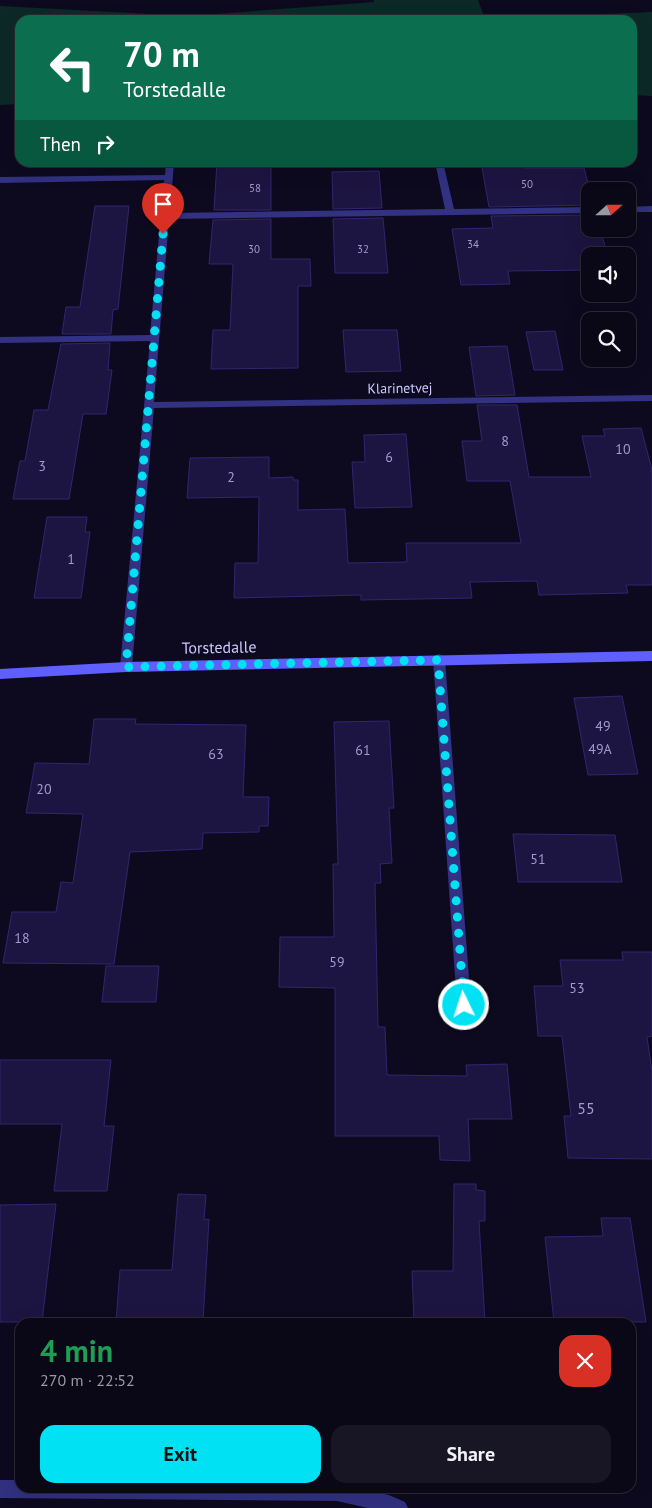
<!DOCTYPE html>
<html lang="en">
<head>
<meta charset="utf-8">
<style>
  :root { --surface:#0a0817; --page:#181624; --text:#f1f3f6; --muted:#999aa1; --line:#2a2936; --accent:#00e1f3 }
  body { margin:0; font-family:"PT Sans",sans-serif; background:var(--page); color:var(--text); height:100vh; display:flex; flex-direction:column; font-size:19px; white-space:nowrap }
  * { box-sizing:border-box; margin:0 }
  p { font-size:16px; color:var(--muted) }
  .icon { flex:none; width:28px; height:28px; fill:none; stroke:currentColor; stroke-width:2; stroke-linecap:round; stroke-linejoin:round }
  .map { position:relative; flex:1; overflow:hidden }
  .drawer { position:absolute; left:15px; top:1318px; width:621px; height:175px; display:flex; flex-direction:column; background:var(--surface); border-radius:15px; box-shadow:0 5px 20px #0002,0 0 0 1px var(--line) }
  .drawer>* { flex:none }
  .hud { position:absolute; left:15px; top:15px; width:622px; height:152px; border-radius:15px; box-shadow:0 5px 20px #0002,0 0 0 1px var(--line); background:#0b6e4f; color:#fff; overflow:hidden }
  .needle { width:32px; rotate:69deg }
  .buttons { position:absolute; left:581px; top:182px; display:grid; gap:10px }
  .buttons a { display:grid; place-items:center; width:55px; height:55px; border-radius:10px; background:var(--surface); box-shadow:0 5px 20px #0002,0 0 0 1px var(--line); font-size:25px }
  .pin { position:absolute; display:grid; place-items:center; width:42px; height:42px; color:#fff; margin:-51px -21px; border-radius:50% 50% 50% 0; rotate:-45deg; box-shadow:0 0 5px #0007 }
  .pin .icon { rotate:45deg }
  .me { position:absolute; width:55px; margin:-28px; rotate:356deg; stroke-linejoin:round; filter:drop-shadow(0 0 4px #0008) }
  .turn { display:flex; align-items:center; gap:18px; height:105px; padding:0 25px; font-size:22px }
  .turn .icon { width:65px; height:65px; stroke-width:2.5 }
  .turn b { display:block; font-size:35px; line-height:42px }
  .then { display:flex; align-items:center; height:48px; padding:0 25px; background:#0003; gap:10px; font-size:19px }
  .round { display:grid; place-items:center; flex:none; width:52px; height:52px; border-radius:15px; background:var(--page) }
  .head { display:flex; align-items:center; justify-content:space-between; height:85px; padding:0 25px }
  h1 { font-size:30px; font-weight:700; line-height:38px; color:#1e9e55 }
  .action { display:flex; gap:10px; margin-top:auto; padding:10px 25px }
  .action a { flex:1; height:58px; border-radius:15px; background:var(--accent); color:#111; font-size:20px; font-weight:700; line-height:58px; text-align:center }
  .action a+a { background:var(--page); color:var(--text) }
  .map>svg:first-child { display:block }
</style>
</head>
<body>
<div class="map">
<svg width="652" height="1508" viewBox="0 0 652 1508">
  <rect width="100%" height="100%" fill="#0d0a1f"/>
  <path fill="#0d2927" d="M374,0H478L485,19L652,12V96L633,95L632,20H20V104L0,105V6L189,16L374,2Z"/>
  <path fill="#1d1541" stroke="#32256f" d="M217,162H249V165H271V210H214Z
    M481,162H522L523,168H584L590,191V205L489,207Z
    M379,171L382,208L333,209L332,172Z
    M95,206H129L118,309L113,310L111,334H62L66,307H80Z
    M590,215V229H600L608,256H590V270L508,271L510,284L461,285L452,229L493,228L491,216Z
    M383,218L388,273H335L333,219Z
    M271,219V259H310L311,286H298V368L211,369L213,330H230L233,264H209L213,220Z
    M343,330H397L401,371L346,372Z
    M555,331L563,370H534L526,332Z
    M110,343L108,370H112L106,414H83L69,499H13L20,461H25L34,410H48L61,344Z
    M507,346L515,395L476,396L469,347Z
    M477,405H517L529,477H591L582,436H605L603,429L641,428L652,470V585H626L628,593L539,595L537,581L470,582L472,598L361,600V595L234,598L235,563H258L259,497L187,498L190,458L269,457V478L293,477L294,480H298V510L345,509L348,563L407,562L406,543H521L510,481H467L462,441H482Z
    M406,434L412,507L355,508L352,462H365L364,435Z
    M47,517H87L85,532H90L81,598H34Z
    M622,696L638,774L588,775L574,698Z
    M94,719H136L135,724L246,725L243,797H269L268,826H259V832L203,833L202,849L130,852L114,964L3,963L12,912H56L61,882L73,883L83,814L26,813L35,763L89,764Z
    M389,721L394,808H389L392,863L380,864L381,883H375L378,1027H385L387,1075L467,1076L466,1065L507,1064L512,1119H468L470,1161L440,1160L439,1136H335V988L279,987L280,937H334L333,864H338L334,722Z
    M513,834L615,835L622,882H518Z
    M622,952H652V1036L647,1037L652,1072V1159L568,1158L564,1116H571L562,1036H538L534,986H563L560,960H623Z
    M106,966H159L156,1002H102Z
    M0,1060H111L104,1126H114L107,1191H54L62,1124H0Z
    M454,1184H476V1190L485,1191V1221H479L485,1322H414L412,1271H453Z
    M178,1194L206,1195L204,1220L209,1219L203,1322H116L120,1270H172Z
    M56,1204L42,1322H0V1205Z
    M601,1218H630L646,1322H554L545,1237L603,1236Z"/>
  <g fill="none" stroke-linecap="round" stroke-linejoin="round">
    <path fill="#323182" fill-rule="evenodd" d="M166,162H174L170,213L445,209L435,162H443L454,209L590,207V213L169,219L154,402L652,395V401L154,408L132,667L130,670H122L120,667L150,341L0,343V337L150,335L164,180L0,183V177L165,175Z
      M652,206V212H628V207Z
      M439,654L443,656L445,659L471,1005L469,1010L464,1012L459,1010L457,1005L433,659L435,656Z
      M0,1480H20V1488H356L389,1495L405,1502L408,1508H368L337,1501L0,1498Z"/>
    <path fill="#5f5fff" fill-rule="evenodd" d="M652,651V661L126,672L0,679V669L126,662Z"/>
  </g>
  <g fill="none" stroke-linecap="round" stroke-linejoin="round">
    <path stroke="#00e1f3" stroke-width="9" stroke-dasharray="0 16.2" d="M163,234L126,667L438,660L464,1005"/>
  </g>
  <g text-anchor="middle" stroke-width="4" stroke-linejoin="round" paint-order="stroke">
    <g font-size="11" fill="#a19bd0">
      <text x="527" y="188">50</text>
      <text x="255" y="192">58</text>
      <text x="473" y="248">34</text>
      <text x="254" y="253">30</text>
      <text x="363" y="253">32</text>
    </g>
    <g font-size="14" fill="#cdc8ff" stroke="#0d0a1f">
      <text transform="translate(400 388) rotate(-1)" y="5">Klarinetvej</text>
    </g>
    <g font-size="14" fill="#a19bd0">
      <text x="505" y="446">8</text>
      <text x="623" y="454">10</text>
      <text x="389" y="462">6</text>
      <text x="42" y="471">3</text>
      <text x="231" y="482">2</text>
      <text x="71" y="564">1</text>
      <text x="603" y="731">49</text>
      <text x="600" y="754">49A</text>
      <text x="363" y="755">61</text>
      <text x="216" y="759">63</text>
      <text x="44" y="794">20</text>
      <text x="538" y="864">51</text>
      <text x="22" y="943">18</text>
      <text x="337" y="967">59</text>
      <text x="577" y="993">53</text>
    </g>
    <g font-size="16" fill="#cdc8ff" stroke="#0d0a1f">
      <text transform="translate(219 647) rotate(-1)" y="6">Torstedalle</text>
    </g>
    <g font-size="16" fill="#a19bd0">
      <text x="586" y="1114">55</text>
    </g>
  </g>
</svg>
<div class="buttons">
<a><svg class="needle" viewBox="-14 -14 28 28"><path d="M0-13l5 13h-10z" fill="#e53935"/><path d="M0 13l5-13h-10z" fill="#999aa1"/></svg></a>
<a><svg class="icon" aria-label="sound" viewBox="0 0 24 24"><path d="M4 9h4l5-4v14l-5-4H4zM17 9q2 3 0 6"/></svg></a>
<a><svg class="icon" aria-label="search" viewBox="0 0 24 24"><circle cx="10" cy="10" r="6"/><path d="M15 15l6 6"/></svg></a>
</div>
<div class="pin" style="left:163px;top:234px;background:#d93025"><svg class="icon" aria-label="arrive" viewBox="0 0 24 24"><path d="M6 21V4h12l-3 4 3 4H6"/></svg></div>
<svg class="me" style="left:464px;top:1005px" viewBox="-20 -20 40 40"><circle r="17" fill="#00e1f3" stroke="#fff" stroke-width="3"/><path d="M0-11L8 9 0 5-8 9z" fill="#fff"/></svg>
<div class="hud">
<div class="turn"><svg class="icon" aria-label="left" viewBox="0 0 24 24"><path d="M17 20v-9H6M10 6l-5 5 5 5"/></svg><div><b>70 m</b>Torstedalle</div></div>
<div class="then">Then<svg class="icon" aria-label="right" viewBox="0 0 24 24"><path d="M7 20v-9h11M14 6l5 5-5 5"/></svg></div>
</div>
<section class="drawer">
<div class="head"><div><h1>4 min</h1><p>270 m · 22:52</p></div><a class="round" style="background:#d93025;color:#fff"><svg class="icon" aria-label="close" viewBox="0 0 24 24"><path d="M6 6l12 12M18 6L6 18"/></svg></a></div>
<div class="action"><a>Exit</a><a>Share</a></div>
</section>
</div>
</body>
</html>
